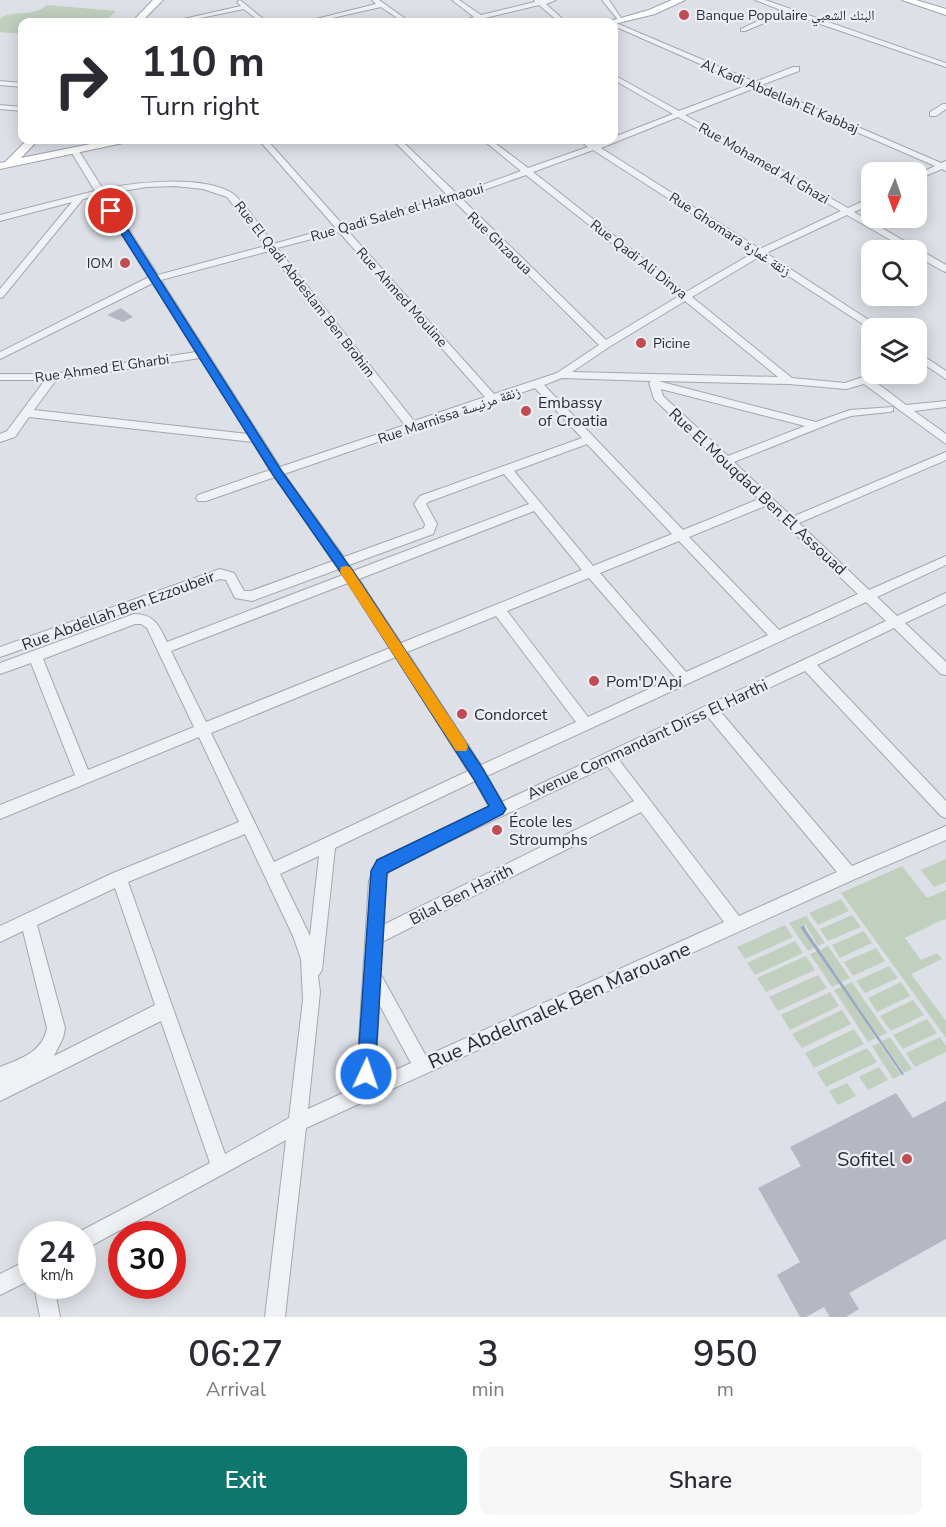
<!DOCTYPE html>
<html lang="en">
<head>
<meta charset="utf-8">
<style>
  :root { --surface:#fff; --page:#f7f7f7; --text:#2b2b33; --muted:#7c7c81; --accent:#0f766e }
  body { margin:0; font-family:"Nunito Sans","Noto Naskh Arabic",sans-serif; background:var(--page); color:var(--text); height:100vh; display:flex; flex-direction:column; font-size:22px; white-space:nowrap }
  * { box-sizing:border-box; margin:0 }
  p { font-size:20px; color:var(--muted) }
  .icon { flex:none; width:33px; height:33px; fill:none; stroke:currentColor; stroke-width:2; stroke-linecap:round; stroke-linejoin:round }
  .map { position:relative; height:1317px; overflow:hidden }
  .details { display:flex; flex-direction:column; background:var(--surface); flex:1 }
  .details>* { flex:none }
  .hud { position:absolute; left:18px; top:18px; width:600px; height:126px; border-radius:12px; box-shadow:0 3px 15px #0003; background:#fff; color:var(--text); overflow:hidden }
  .needle { width:39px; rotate:182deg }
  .buttons { position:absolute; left:861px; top:162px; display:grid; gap:12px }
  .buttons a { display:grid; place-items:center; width:66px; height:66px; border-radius:12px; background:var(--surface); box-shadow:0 3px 15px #0003; font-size:30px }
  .speed { position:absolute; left:18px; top:1221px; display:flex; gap:12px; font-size:30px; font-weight:700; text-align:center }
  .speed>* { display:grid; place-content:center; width:78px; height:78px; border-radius:50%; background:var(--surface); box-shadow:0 3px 15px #0003; line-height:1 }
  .speed small { font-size:15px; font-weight:400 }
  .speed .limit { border:9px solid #d22; background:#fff; color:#111 }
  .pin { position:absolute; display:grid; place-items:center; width:51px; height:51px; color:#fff; margin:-26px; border:3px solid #fff; border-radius:50%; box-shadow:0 2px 6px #0007 }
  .me { position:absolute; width:66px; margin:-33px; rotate:3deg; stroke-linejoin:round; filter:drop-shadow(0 0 4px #0008) }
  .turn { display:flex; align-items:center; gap:21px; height:126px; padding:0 24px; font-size:27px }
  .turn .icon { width:78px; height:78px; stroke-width:2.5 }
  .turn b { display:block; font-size:42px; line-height:51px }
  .eta { display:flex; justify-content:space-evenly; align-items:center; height:102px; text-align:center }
  .eta b { font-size:36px; font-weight:600; line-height:42px }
  .button { display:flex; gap:12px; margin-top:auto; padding:12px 24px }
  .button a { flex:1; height:69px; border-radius:12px; background:var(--accent); color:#fff; font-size:24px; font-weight:600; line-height:69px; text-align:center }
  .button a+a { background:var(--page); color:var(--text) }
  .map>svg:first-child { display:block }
</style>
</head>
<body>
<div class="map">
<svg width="946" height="1317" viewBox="0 0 946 1317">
  <rect width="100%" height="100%" fill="#dde0e6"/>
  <path fill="#c1cfbf" d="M47,5L116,11L105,22H22V34L0,32V19C13,8 31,19 47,5Z
    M946,859V882L934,887L921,870Z
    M902,866L927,898L946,890V920L944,919L905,938L921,960L937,953L942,959L911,974L946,1021V1038L841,893Z
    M841,899L849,911L818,925L809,913Z
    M852,915L861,927L828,941L820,929Z
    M806,916L825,943L818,946L805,924L800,926L815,947L808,951L789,923Z
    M785,925L793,937L745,959L737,947Z
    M864,931L872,943L840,958L832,945Z
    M795,941L803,953L755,975L747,963Z
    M828,946L850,978L842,982L820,950Z
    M876,948L885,961L853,976L844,962Z
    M817,951L839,983L832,987L810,954Z
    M806,956L815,970L766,992L757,978Z
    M889,966L898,978L865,993L856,981Z
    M818,975L827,988L778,1011L769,997Z
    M852,982L887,1033L879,1037L844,986Z
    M901,982L910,996L877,1012L868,998Z
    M842,987L876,1038L868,1042L834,990Z
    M830,992L839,1006L790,1030L781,1015Z
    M913,1000L924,1015L891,1031L880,1016Z
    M842,1010L851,1024L802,1048L792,1034Z
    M927,1019L937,1033L903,1049L893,1035Z
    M854,1029L864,1044L814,1068L805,1053Z
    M890,1037L912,1069L904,1073L882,1041Z
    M940,1037L946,1046V1052L915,1067L906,1053Z
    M879,1043L901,1075L893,1079L872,1046Z
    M867,1048L877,1062L826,1087L817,1072Z
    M879,1067L888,1080L868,1090L859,1077Z
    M847,1083L856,1096L838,1105L829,1091Z"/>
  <path fill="#9baac3" d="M804,925L806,930L904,1074L902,1075L800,927Z"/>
  <path fill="#b5b8c2" d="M121,308L133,317L123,322L107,315Z
    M896,1093L913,1118L946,1101V1239L849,1293L859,1309L846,1317H830L824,1307L806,1317H800L777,1275L800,1262L758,1188L801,1166L790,1147Z"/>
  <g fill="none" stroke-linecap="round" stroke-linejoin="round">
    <g stroke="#a3a7af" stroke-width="2">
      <path id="minor" d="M240,0L267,22H260L244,9L181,22H170L241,6L237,2Z
        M372,0H379L410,22H403L381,7L314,22H304L376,4Z
        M452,0H459L481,15L535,2L534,0H556L546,4L566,22H559L539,5L485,18L486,20L483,22L478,20L458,22L474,17Z
        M602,0H609L623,21H619Z
        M755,0H765L946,63V67L788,13L745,31H741V29L781,10Z
        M612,22L616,23L755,82L793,67H799V71L761,85L941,163L946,161V171L942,169L916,180V175L935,166L755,88L685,115L848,208L872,197V204L854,212L946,265V272L943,271L916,256V250H908L847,215L766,253L881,328L872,330L759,257L692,297L792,378L845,383L872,374H886L885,376L873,380L906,405L946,401V407L914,411L946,434V444L864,384L846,389L789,384L658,381L816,422L850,410L893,407V411L889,412L851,416L839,420L734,462L792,517L946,452V460L799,523L869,590L946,556V565L877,597L897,616L946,593V604L905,623L946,662V675L941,674L894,628L817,665L946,801V818L941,816L805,671L720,711L852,866L946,826V840L855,879L306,1128L285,1317H265L286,1140L89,1247L82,1250V1234H75L210,1163L161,1021L0,1101V1067C20,1059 43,1052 47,1028L23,931L0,942V926L113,873L239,822L199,737L0,819V805L75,775L31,663L0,674V663L134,614C154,614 159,625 167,642L343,575L339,569L252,601L235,598L226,580L220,579L0,657V647L220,569L234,573L244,591H251L333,561L275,477L206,501H198L196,498L198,495L270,470L253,442L29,417L15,437L0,442V434L7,431L45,380H0V374H53L196,352L153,283L0,359V352L149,277L98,196L83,199L3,297L0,298V289L72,202L0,221V215L95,191L70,150L74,148H77L103,189C137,182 202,175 232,193C242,199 265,233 273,244L335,227L259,140H267L343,225L449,197L393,140H401L457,194L521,171L483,140H491L528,168L588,147L579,140H588L595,144L614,140V137L673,114L614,80V75L679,111L748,85L614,26V22ZM678,117L841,211L760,249L601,148ZM593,150L753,253L686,292L533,172ZM526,175L679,296L606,340L461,198ZM175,186L203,189L227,197L265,246L158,275L106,194L146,187ZM454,201L599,345L557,373L494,394L347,230ZM339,232L485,397L414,421L277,248ZM269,251L405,425L280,467L161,280ZM685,301L778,377L572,372L609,347ZM200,358L248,434L34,410L56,380ZM562,378L651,381L649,383L654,399L759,499L683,530L544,385ZM535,388L582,438L420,496L414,504L425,524L424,528L344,557L284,474ZM661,389L805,426L728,456L663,396ZM587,444L672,534L593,566L514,471ZM504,474L529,504L353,571L349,565L433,534L437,524L426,504L428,502ZM765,506L858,594L779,630L689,537ZM534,511L582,570L401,643L359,579ZM679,541L768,635L686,672L600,573ZM589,578L675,677L588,717L507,611ZM348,583L390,648L206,722L171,651ZM866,602L886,621L502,802L487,776ZM496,616L576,722L481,765L407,652ZM135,624H141L147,628L194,727L88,770L43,659ZM396,657L468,771L274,862L211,733ZM708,717L837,872L739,916L619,760ZM607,766L634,801L383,925L385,881L389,870ZM475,781L489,807L377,860L369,881L356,1087L308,1109L320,992L318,976L322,970L335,848ZM641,812L724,922L426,1056L380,973L382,942ZM245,834L293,936L301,959L303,1000L289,1118L225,1154L128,882ZM319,856L310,936L280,874ZM115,888L155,1005L54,1056L63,1038L65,1028L37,925ZM379,1004L411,1063L375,1079Z
        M0,81L22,83V87L0,85Z
        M943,104H946V109L936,116H930V112Z
        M0,105L22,107V111L0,109Z
        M916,351L946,371V379L916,359Z
        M32,1258V1279L0,1295V1274Z
        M34,1286H54L60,1317H40Z"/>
    </g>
    <g stroke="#9ea3b0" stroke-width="2">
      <path id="major" d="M153,0H163L141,22H132Z
        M672,0H685L655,14L614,24L607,22L649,10Z
        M902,0H916L946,9V15Z
        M27,140H38L21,158L110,140H128L123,143L0,169V163L5,162Z"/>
    </g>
    <use href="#minor" fill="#eff1f4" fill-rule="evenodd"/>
    <use href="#major" fill="#fff" fill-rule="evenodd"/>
  </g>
  <path fill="#1a73e8" stroke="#114b97" stroke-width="1.5" d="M111,208L116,211L281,470L355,574L483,769L506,809L503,814L387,873L375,1074L372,1080L366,1083L360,1080L357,1074L371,871L377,860L489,806L473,778L346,580L273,475L107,211Z"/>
  <path fill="#f59e0b" d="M346,566L350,567L466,742L468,747L466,751H456L341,574L340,571L341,567Z"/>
  <g fill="#c04d51" stroke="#eceef3" stroke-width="2">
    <circle cx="684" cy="15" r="6"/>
    <circle cx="125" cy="263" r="6"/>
    <circle cx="641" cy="343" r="6"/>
    <circle cx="526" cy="411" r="6"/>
    <circle cx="594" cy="681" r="6"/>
    <circle cx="462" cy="714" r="6"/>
    <circle cx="497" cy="830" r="6"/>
    <circle cx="907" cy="1159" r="6"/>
  </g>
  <g text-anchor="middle" stroke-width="4.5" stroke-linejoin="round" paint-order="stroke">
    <g font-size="14" fill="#282d3b" stroke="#eceef3" text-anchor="start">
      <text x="696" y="20">Banque Populaire البنك الشعبي</text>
      <text x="113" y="268" text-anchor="end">IOM</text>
      <text x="653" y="348">Picine</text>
    </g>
    <g font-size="14" fill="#282d3b" stroke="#eceef3">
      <text transform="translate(780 96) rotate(23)" y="5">Al Kadi Abdellah El Kabbaj</text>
      <text transform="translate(764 163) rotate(30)" y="5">Rue Mohamed Al Ghazi</text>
      <text transform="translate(397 212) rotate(-16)" y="5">Rue Qadi Saleh el Hakmaoui</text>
      <text transform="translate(730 234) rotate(33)" y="5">Rue Ghomara زنقة غمارة</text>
      <text transform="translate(500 243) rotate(44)" y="5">Rue Ghzaoua</text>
      <text transform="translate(639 259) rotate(38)" y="5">Rue Qadi Ali Dinya</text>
      <text transform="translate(305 289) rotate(52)" y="5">Rue El Qadi Abdeslam Ben Brohim</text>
      <text transform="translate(402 297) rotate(48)" y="5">Rue Ahmed Mouline</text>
      <text transform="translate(102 368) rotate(-8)" y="5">Rue Ahmed El Gharbi</text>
      <text transform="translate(449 415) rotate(-19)" y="5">Rue Marnissa زنقة مرنيسة</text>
    </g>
    <g font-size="16" fill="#282d3b" stroke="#eceef3" text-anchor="start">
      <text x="538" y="408">Embassy<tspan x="538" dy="18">of Croatia</tspan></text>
      <text x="606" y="687">Pom'D'Api</text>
      <text x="474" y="720">Condorcet</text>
      <text x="509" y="827">École les<tspan x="509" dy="18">Stroumphs</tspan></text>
    </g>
    <g font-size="16" fill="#282d3b" stroke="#eceef3">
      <text transform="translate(758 491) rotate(43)" y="6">Rue El Mouqdad Ben El Assouad</text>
      <text transform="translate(118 610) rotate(-20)" y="6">Rue Abdellah Ben Ezzoubeir</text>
      <text transform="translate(647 739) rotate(-25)" y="6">Avenue Commandant Dirss El Harthi</text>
      <text transform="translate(461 894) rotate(-27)" y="6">Bilal Ben Harith</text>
    </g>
    <g font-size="20" fill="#282d3b" stroke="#eceef3">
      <text transform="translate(559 1005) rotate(-24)" y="7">Rue Abdelmalek Ben Marouane</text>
    </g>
    <g font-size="20" fill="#282d3b" stroke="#eceef3" text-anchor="end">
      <text x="895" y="1166">Sofitel</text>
    </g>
  </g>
</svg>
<div class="buttons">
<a><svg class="needle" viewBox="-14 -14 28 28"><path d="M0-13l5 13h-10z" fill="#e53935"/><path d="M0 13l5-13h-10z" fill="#7c7c81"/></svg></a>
<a><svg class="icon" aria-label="search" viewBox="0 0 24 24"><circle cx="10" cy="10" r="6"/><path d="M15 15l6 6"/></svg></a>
<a><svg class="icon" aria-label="layers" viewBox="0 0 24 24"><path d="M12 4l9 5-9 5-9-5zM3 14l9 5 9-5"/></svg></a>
</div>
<div class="speed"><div>24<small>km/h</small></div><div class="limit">30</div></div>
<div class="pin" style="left:111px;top:211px;background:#d93025"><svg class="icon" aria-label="arrive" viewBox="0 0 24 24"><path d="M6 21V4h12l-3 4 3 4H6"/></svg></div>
<svg class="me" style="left:366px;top:1074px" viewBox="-20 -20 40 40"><circle r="17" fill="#1a73e8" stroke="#fff" stroke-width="3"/><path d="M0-11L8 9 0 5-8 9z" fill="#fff"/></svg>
<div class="hud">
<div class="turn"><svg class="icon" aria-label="right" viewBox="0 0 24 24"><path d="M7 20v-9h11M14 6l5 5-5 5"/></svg><div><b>110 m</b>Turn right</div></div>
</div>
</div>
<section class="details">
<div class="eta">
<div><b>06:27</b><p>Arrival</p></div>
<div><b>3</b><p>min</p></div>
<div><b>950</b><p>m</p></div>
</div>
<div class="button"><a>Exit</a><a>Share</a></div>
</section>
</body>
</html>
